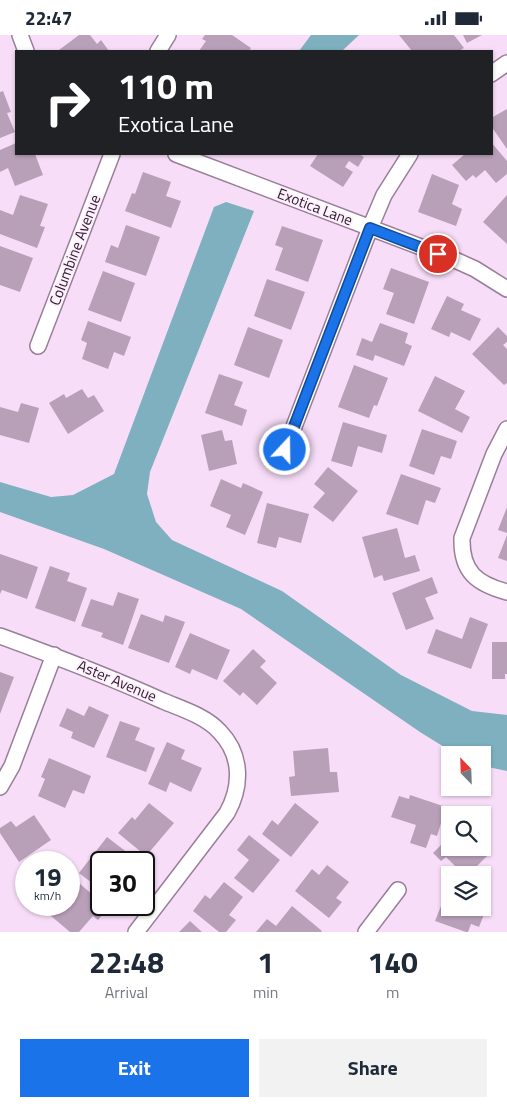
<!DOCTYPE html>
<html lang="en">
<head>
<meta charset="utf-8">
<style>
  :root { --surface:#fff; --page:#f2f2f3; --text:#1f2937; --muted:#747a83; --accent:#1a73e8 }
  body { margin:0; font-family:"Titillium Web",sans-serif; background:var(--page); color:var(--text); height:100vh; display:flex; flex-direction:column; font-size:19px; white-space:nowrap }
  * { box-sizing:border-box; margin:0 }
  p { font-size:16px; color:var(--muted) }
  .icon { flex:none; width:28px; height:28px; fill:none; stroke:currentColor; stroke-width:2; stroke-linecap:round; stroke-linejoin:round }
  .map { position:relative; height:897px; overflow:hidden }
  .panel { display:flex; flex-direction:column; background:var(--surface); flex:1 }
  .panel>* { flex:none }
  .banner { position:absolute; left:15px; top:15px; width:478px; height:105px; border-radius:0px; box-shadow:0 1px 4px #0004; background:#202124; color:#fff; overflow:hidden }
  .needle { width:32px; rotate:337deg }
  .tools { position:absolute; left:441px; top:711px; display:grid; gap:10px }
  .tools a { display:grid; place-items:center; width:50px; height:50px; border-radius:0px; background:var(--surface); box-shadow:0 1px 4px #0004; font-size:25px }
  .speed { position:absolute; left:15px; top:816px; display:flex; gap:10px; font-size:25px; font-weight:700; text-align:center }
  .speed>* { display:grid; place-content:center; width:65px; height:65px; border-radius:50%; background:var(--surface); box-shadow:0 1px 4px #0004; line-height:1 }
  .speed small { font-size:12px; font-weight:400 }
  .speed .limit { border:2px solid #111; border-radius:8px; background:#fff; color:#111 }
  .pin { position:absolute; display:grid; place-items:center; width:42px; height:42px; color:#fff; margin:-21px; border:2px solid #fff; border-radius:50%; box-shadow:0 1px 5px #0007 }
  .me { position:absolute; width:55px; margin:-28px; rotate:21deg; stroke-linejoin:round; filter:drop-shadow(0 0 4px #0008) }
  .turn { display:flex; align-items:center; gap:18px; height:105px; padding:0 20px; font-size:22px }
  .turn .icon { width:65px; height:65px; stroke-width:2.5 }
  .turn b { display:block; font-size:35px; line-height:42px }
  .eta { display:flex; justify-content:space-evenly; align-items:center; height:85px; text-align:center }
  .eta b { font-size:30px; font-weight:700; line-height:35px }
  .action { display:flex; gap:10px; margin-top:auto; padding:10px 20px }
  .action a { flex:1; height:58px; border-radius:0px; background:var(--accent); color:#fff; font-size:20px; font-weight:700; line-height:58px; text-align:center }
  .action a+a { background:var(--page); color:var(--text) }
  .status { display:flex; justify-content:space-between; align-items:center; height:35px; padding:0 25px; background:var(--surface); direction:ltr }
  .status svg { height:14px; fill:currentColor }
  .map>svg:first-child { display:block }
</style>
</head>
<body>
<div class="status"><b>22:47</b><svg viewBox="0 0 49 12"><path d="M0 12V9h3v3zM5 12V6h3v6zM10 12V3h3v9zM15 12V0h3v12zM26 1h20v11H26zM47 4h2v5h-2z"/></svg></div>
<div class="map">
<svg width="507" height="897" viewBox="0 0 507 897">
  <rect width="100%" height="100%" fill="#f8ddf8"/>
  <path fill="#7eb0c0" d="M311,0H359L342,16H299Z
    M226,167L254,176L150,437L147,459L156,487L172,505L282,556L401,640L472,676L507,680V736L483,731L482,720H457L420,697L241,574L104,514L0,477V447L51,462L73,460L114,439L214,172Z"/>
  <path fill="#b9a0b9" d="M79,0H90L97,9L101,5L109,16H60L59,15Z
    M205,0H232L251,13L249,16H199L206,6L202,4Z
    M399,0H454L464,13L459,16H412Z
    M463,0H482L467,8Z
    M3,56L11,77L7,78L15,97L0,103V57Z
    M507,74V114L491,91V83Z
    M491,107L507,126V139L496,148L485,135L476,143L473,140L466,146L452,130L465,119H491Z
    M16,108V119H35L43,140L15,151L8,133L0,137V115Z
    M318,119H359L364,122L358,132L349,126L345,132L353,137L343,152L310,131Z
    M143,137L171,147L166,161L181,166L171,193L125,176L132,158L135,159Z
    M432,139L459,150L452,169L462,174L456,191L418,177Z
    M20,160L48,169L40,191L45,192L37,213L0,199V175L13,180Z
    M507,160V209L483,187Z
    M126,190L160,202L146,241L105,227L111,210L118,213Z
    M282,191L323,205L308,247L275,235L283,213L275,210Z
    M0,211L33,223L20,257L0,250Z
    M391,233L429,247L414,289L386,279L394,258L383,254Z
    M103,236L135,248L121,287L88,275Z
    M267,244L305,257L291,295L254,281Z
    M447,261L464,269L461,275L481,284L470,306L451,297L449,302L431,294Z
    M88,286L131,302L124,321L114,317L108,334L82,324L87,308L81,305Z
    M380,288L408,298L405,308L412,311L404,331L375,320L373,326L356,320L362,303L372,307Z
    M248,292L283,305L269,343L234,330Z
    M498,292L507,301V307L503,310L507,314V348L504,350L472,319Z
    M354,330L388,343L377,371L374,370L369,383L338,372Z
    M219,339L243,347L234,370L247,375L242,391L205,378Z
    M435,341L465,356L455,374L470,382L462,398L418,376Z
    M82,354L88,363L94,360L104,376L68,399L49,368L64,359L66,363Z
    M21,368L39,373L29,408L0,400V372L18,377Z
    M343,387L387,400L382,418L358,411L352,432L331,426Z
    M422,394L457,406L451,424L441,421L434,440L409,431Z
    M222,395L225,406L232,405L237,429L209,436L201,400Z
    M328,432L358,456L333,487L313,472L325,458L314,449Z
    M401,439L441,453L435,468L426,465L418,490L386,479Z
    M221,444L241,453L243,448L263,457L245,500L226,492L231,480L210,471Z
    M267,468L309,479L301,508L279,502L276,513L257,508Z
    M507,472V498L498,495Z
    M397,493L405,523L415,520L420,536L384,546L382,540L374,543L362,502Z
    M507,500V526L498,523Z
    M0,519L38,532L27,564L2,555L0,559Z
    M50,531L70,538L67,546L87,553L75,587L35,573Z
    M432,542L438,558L425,563L434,584L406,595L392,558Z
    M118,557L139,564L123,610L101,602L103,598L81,591L91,564L113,571Z
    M141,579L163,587L165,580L185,587L169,628L128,613Z
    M470,582L488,589L471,634L427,618L436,594L462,604Z
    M190,598L230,615L217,645L192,634L190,639L175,632Z
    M492,607H507V639H505V644H492Z
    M253,614L266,626L260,632L277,648L257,670L243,657L240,661L223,646Z
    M0,637L14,642L0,679Z
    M89,671L109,680L94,713L71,703L73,697L59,691L67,673L84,681Z
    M120,686L140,693L135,705L155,713L146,737L106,722Z
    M167,707L185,715L181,724L202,733L191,757L170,747L166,757L148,749Z
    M328,713L330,737H337L339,757L291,761L289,742L295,741L293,716Z
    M49,723L91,741L84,759L73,755L65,773L38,761L45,744L41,742Z
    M410,760L446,772L437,801L431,799L426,813L410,808L416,790L391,782L399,761L409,764Z
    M149,768L174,788L146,821L118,798L132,782L135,785Z
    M295,768L319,787L291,822L262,799L272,785L278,790Z
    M34,780L51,805L19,827L0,798V793L11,786L16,792Z
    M249,800L280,825L253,858L234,843L249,825L237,815Z
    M450,801V812H480L488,820L468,840H453L450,836L455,831L446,822L441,826L433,818Z
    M107,802L141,828H101V855L79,838Z
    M327,830L349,847L336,863L342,867L329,883L295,856L312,834L319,840Z
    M224,847L243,862L229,880L236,885L226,897H219L193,876L205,860L210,864Z
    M79,848L101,867V870H105L108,873L98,885L93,881L79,897H70L51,881L61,870H69V861Z
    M482,865L489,867L479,892L471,889L468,897H466L435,886L441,871L451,875L452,872H482Z
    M292,871L322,896L321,897H256L267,884L276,891Z
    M190,886L202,897H179Z"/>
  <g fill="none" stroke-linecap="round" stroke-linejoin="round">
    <g stroke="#987f98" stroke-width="18">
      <path id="street" d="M20,0L26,16
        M158,16L168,0
        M491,39L507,28
        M176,119L455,225L475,234L507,254
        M38,311L112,119
        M507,394L494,419L462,503C461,537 477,549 507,557
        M285,415L370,193L384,160L410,119
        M0,601C55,621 110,642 163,666C182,674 206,681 220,697C242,720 242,751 227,778L136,897
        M0,752L12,731L54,620
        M366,897L398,855"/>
    </g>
    <use href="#street" stroke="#fff" stroke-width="15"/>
  </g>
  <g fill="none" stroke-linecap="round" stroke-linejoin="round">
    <g stroke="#114b97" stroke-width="12">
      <path id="route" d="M285,415L370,193L438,219"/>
    </g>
    <use href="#route" stroke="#1a73e8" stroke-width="9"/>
  </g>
  <g text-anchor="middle" stroke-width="4" stroke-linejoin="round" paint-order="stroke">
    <g font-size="15" fill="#2b212b" stroke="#ffeefe">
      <text transform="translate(315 172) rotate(21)" y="5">Exotica Lane</text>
      <text transform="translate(75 215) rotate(-69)" y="5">Columbine Avenue</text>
      <text transform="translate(117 646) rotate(23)" y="5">Aster Avenue</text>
    </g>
  </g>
</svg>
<div class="tools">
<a><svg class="needle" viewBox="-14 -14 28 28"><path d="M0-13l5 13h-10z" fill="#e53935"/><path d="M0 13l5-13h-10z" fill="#747a83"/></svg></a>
<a><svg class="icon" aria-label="search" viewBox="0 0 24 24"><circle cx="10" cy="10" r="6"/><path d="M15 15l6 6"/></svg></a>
<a><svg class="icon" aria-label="layers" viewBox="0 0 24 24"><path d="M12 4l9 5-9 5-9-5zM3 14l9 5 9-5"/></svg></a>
</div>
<div class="speed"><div>19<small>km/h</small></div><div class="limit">30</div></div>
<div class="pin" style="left:438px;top:219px;background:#d93025"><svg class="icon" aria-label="arrive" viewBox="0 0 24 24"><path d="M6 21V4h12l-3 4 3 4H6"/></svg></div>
<svg class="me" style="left:285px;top:415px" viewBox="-20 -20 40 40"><circle r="17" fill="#1a73e8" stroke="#fff" stroke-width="3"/><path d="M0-11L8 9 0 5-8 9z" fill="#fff"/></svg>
<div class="banner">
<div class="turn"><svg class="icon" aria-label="right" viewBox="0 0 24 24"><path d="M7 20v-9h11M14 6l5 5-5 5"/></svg><div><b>110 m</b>Exotica Lane</div></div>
</div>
</div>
<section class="panel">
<div class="eta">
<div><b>22:48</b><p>Arrival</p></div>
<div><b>1</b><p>min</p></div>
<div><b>140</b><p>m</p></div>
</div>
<div class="action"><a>Exit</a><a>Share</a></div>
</section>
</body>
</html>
